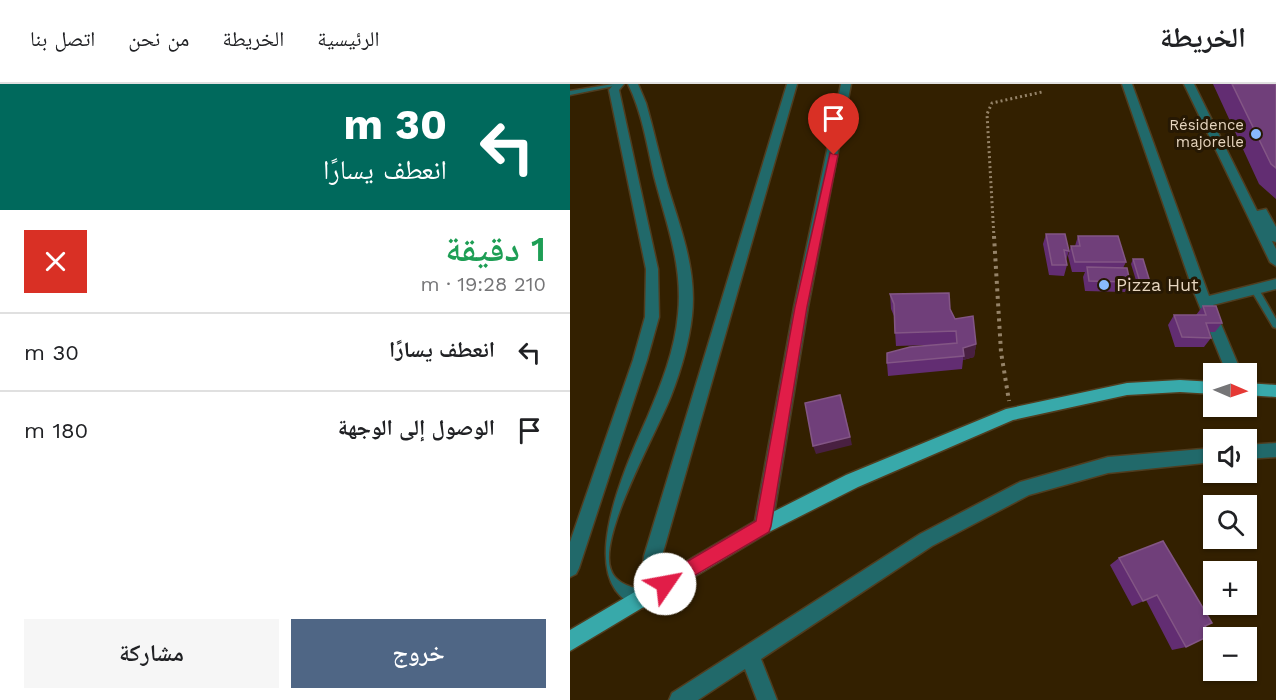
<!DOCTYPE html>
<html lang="ar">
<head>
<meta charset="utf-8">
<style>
  :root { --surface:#fff; --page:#f6f6f6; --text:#202124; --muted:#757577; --line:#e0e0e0; --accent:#4f6685 }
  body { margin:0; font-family:"Work Sans","Noto Naskh Arabic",sans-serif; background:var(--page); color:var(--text); direction:rtl; height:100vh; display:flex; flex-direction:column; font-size:22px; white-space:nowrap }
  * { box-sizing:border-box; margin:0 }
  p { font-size:20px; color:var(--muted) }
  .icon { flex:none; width:33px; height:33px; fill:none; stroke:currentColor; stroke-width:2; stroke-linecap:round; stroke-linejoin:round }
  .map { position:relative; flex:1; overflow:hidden; direction:ltr }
  .details { display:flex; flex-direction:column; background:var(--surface); width:570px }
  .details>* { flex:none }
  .banner { background:#00695c; color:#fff; overflow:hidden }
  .needle { width:39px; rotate:92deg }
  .buttons { position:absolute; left:633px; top:279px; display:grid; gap:12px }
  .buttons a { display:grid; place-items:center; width:54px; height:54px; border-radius:0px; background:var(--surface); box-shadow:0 2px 4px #0004; font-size:30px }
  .pin { position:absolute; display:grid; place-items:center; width:51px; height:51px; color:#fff; margin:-62px -26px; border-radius:50% 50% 50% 0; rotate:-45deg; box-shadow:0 0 6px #0007 }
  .pin .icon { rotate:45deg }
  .me { position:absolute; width:66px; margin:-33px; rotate:57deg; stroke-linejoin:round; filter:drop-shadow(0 0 4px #0008) }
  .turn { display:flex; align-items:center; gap:21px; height:126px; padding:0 24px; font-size:27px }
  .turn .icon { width:78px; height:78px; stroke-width:2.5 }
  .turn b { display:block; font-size:42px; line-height:51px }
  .round { display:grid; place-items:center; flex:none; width:63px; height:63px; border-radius:0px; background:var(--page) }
  .headline { display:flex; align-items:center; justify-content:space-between; height:102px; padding:0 24px }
  h1 { font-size:36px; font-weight:600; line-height:45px; color:#1e9e55 }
  .button { display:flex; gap:12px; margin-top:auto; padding:12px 24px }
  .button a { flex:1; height:69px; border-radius:0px; background:var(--accent); color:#fff; font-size:24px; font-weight:600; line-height:69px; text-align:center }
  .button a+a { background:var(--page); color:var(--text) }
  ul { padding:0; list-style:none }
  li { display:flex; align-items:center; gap:18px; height:78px; padding:0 24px; border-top:2px solid var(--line) }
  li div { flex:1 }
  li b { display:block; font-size:22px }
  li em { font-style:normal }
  header { display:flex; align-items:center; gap:36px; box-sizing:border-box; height:84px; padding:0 30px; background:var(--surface); border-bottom:2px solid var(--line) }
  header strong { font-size:28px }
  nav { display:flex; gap:33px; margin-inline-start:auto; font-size:21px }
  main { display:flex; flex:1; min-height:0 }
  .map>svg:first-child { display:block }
</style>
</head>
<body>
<header>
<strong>الخريطة</strong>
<nav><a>الرئيسية</a><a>الخريطة</a><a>من نحن</a><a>اتصل بنا</a></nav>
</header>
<main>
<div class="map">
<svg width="706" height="616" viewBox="0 0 706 616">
  <rect width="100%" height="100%" fill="#332000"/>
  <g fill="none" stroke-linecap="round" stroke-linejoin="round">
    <g stroke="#503d1f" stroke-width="3">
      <path id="service" d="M43,0L49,1L0,11V7Z
        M685,203L688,204L706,235V244L703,243L681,206Z"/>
    </g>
    <g stroke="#503d1f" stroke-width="3">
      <path id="minor" d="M44,0H54L49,6L88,185L89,233L77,276L9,484L6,490L0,493V458L63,276L75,233L76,185L39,6Z
        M58,0H68L76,19C84,47 90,75 98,103C111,146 127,186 122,232C119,259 111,286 101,312C87,348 27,453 41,486C45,498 59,503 70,505L74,472L217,0H227L92,472C90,493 95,515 73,524C0,505 53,388 77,334C91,301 105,266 108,230C113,180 96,139 84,92C77,61 72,28 58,0Z
        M271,0H281L238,223L202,442L199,448L193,451L187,448L184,442L224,223Z
        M552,0H562L639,212L706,195V205L643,221L672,290H657L623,206Z
        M614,0H624L687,127L696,125L706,143V158L702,157L706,165V182L700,178Z
        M706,359V373L676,375V361Z
        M644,364V378L538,389L459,411L362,462L191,575L207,616H187L175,585L128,616H99L102,609L350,450L450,398L538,373Z"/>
    </g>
    <g stroke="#503d1f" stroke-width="3">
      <path id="primary" d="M610,296L644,298V310L610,308L557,311L443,336L288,403L199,448L0,567V546L187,436L276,391L436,325L557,299Z
        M676,299L706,301V313L676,311Z"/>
    </g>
    <path stroke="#958368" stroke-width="3" stroke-dasharray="2 3" stroke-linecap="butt" d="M424,154L417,30L422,19L472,8"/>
    <path stroke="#958368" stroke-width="4" stroke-dasharray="3 4.5" stroke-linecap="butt" d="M424,152L431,268L439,317"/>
    <use href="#service" fill="#21696a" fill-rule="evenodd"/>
    <use href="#minor" fill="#21696a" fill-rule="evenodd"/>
    <use href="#primary" fill="#38a9aa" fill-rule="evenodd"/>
  </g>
  <path fill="#622d72" d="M643,0H706V115L689,100Z
    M476,150L499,167L496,176L497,181L494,192L479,191L473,160Z
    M508,152L556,178L553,184L560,198L555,208L515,207L513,193L515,188H502L498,172L501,162H505Z
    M563,175L580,198L577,203H568L561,180Z
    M320,210L380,225L385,235L406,260L404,273L393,276L392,285L318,292L317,279L360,261L326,262L324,232L321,225Z
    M633,222L652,239L645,248H639L641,254L634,263H605L598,241L604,231H626Z
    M549,474L635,542L616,563L602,566L576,516L562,522L540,481Z"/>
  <path fill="#492041" d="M406,260L404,273L393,276V264Z
    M273,319L282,361L246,370L243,362Z"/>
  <path fill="#703f7a" stroke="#835685" stroke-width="1.5" d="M662,0H706V84L701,80Z
    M476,150H495L499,167L494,166L497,181H482Z
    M508,152H548L556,178H505L501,162H510Z
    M563,175H573L580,198H570Z
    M517,183L557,184L560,198L519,197Z
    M379,209L380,225L385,235L403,232L406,260L393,264L394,272L317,279V269L340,263L387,259L386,247L325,249L324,220L320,210Z
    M633,222H646L652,239H636L641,254L612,253L604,231H636Z
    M270,311L280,353L243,362L235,319Z
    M593,457L642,539L635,542L641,551L616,563L587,511L573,517L549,474Z"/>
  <path fill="#e11d48" stroke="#92132f" stroke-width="1.5" d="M260,69L268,71L237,223L201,442L199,448L95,509L89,506L87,500L89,494L186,437L225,223Z"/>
  <g fill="#89bafc" stroke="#261803" stroke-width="2">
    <circle cx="686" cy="50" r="6"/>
    <circle cx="534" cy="201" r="6"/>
  </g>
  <g text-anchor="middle" stroke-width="6" stroke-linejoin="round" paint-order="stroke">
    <g font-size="15" fill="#e6d5bf" stroke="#261803" text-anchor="end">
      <text x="674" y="46">Résidence<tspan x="674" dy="17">majorelle</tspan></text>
    </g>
    <g font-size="18" fill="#e6d5bf" stroke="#261803" text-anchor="start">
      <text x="546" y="207">Pizza Hut</text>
    </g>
  </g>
</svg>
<div class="buttons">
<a><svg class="needle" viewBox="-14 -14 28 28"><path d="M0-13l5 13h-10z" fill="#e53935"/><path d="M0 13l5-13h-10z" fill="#757577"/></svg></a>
<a><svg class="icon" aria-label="sound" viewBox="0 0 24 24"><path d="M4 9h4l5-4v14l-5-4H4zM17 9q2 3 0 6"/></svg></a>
<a><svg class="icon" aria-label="search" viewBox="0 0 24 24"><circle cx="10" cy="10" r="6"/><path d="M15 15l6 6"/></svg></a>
<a>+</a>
<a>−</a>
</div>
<div class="pin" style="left:264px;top:71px;background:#d93025"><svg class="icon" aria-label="arrive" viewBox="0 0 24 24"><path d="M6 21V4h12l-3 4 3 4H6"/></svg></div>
<svg class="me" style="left:95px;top:500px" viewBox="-20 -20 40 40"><circle r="19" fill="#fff"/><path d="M0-13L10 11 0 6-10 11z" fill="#e11d48"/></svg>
</div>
<section class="details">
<div class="banner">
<div class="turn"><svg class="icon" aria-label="left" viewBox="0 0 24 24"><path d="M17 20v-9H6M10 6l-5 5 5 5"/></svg><div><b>30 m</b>انعطف يسارًا</div></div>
</div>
<div class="headline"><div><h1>1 دقيقة</h1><p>210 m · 19:28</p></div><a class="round" style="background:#d93025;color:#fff"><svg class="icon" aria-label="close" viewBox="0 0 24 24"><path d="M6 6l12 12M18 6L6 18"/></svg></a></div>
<ul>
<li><svg class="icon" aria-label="left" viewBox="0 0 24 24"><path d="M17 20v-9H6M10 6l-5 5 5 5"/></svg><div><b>انعطف يسارًا</b></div><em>30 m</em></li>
<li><svg class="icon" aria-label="arrive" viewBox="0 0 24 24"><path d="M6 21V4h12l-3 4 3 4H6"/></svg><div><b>الوصول إلى الوجهة</b></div><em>180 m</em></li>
</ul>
<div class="button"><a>خروج</a><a>مشاركة</a></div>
</section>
</main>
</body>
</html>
